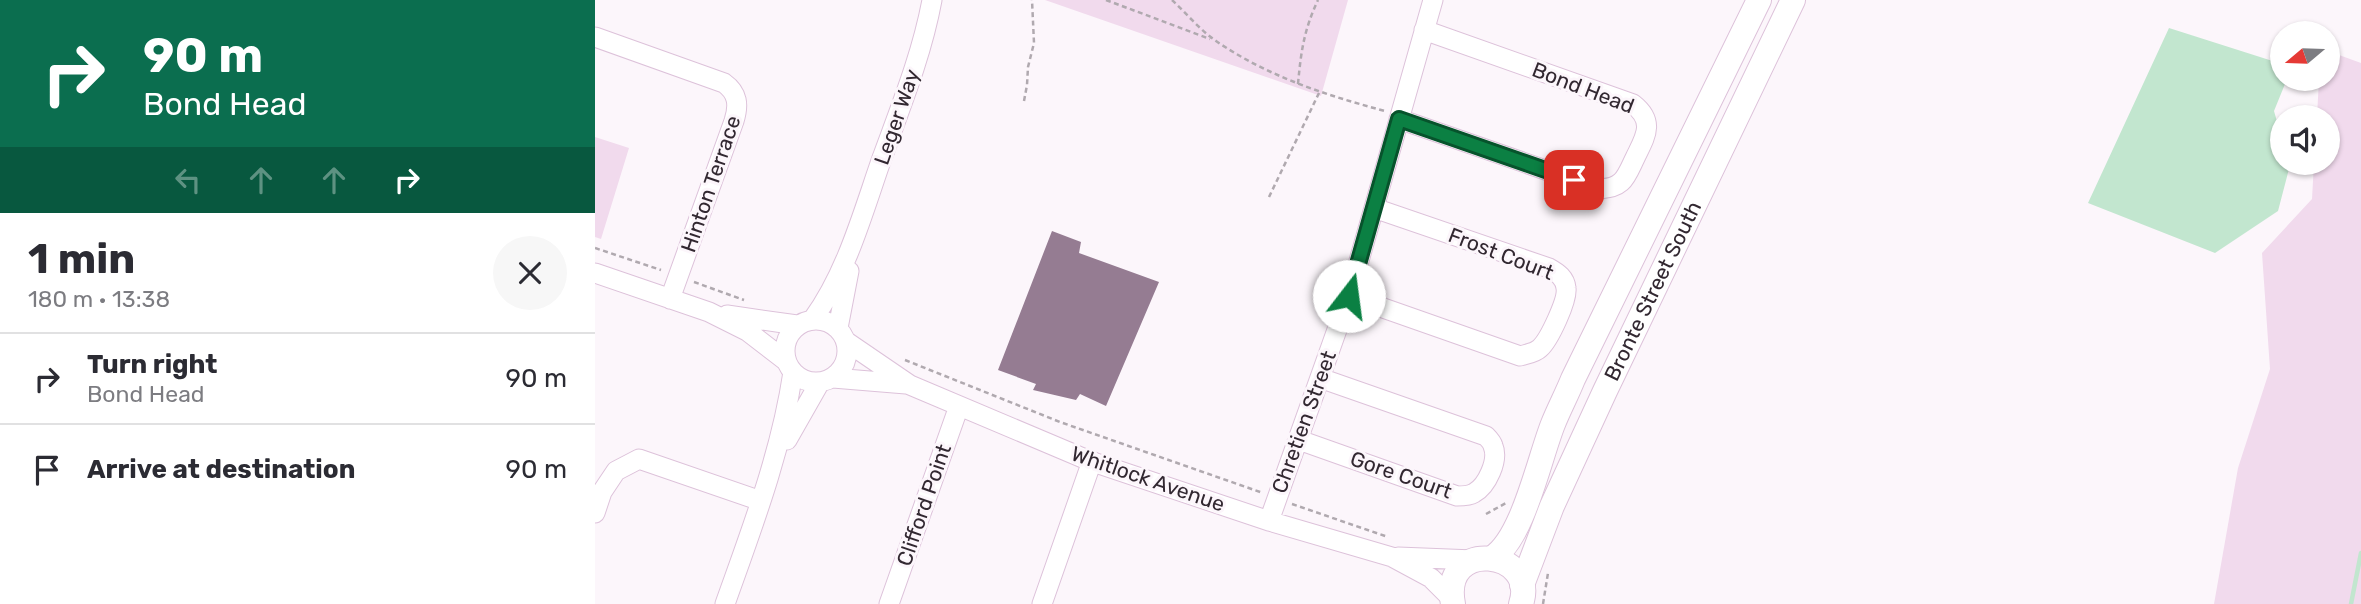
<!DOCTYPE html>
<html lang="en">
<head>
<meta charset="utf-8">
<style>
  :root { --surface:#fff; --page:#f7f7f7; --text:#2b2b33; --muted:#7c7c81; --line:#e1e1e2 }
  body { margin:0; font-family:Rubik,sans-serif; background:var(--page); color:var(--text); height:100vh; display:flex; flex-direction:column; font-size:26px; white-space:nowrap }
  * { box-sizing:border-box; margin:0 }
  p { font-size:23px; color:var(--muted) }
  .icon { flex:none; width:38px; height:38px; fill:none; stroke:currentColor; stroke-width:2; stroke-linecap:round; stroke-linejoin:round }
  .map { position:relative; flex:1; overflow:hidden }
  .side { display:flex; flex-direction:column; background:var(--surface); width:595px }
  .side>* { flex:none }
  .hud { background:#0b6e4f; color:#fff; overflow:hidden }
  .needle { width:46px; rotate:251deg }
  .buttons { position:absolute; left:1675px; top:21px; display:grid; gap:14px }
  .buttons a { display:grid; place-items:center; width:70px; height:70px; border-radius:50%; background:var(--surface); box-shadow:0 2px 5px #0004; font-size:35px }
  .pin { position:absolute; display:grid; place-items:center; width:60px; height:60px; color:#fff; margin:-30px; border-radius:14px; box-shadow:0 4px 10px #0006 }
  .me { position:absolute; width:77px; margin:-38px; rotate:15deg; stroke-linejoin:round; filter:drop-shadow(0 0 5px #0008) }
  .turn { display:flex; align-items:center; gap:24px; height:147px; padding:0 28px; font-size:32px }
  .turn .icon { width:91px; height:91px; stroke-width:2.5 }
  .turn b { display:block; font-size:49px; line-height:60px }
  .lanes { display:flex; align-items:center; height:66px; padding:0 28px; background:#0003; justify-content:center; gap:35px; direction:ltr }
  .lanes .off { opacity:.35 }
  .round { display:grid; place-items:center; flex:none; width:74px; height:74px; border-radius:37px; background:var(--page) }
  .head { display:flex; align-items:center; justify-content:space-between; height:119px; padding:0 28px }
  h1 { font-size:42px; font-weight:700; line-height:52px }
  ul { padding:0; list-style:none }
  li { display:flex; align-items:center; gap:21px; height:91px; padding:0 28px; border-top:2px solid var(--line) }
  li div { flex:1 }
  li b { display:block; font-size:26px }
  li em { font-style:normal }
  main { display:flex; flex:1; min-height:0 }
  .map>svg:first-child { display:block }
</style>
</head>
<body>
<main>
<section class="side">
<div class="hud">
<div class="turn"><svg class="icon" aria-label="right" viewBox="0 0 24 24"><path d="M7 20v-9h11M14 6l5 5-5 5"/></svg><div><b>90 m</b>Bond Head</div></div>
<div class="lanes"><svg class="icon off" aria-label="left" viewBox="0 0 24 24"><path d="M17 20v-9H6M10 6l-5 5 5 5"/></svg><svg class="icon off" aria-label="ahead" viewBox="0 0 24 24"><path d="M12 20V5M6 11l6-6 6 6"/></svg><svg class="icon off" aria-label="ahead" viewBox="0 0 24 24"><path d="M12 20V5M6 11l6-6 6 6"/></svg><svg class="icon" aria-label="right" viewBox="0 0 24 24"><path d="M7 20v-9h11M14 6l5 5-5 5"/></svg></div>
</div>
<div class="head"><div><h1>1 min</h1><p>180 m · 13:38</p></div><a class="round"><svg class="icon" aria-label="close" viewBox="0 0 24 24"><path d="M6 6l12 12M18 6L6 18"/></svg></a></div>
<ul>
<li><svg class="icon" aria-label="right" viewBox="0 0 24 24"><path d="M7 20v-9h11M14 6l5 5-5 5"/></svg><div><b>Turn right</b><p>Bond Head</p></div><em>90 m</em></li>
<li><svg class="icon" aria-label="arrive" viewBox="0 0 24 24"><path d="M6 21V4h12l-3 4 3 4H6"/></svg><div><b>Arrive at destination</b></div><em>90 m</em></li>
</ul>
</section>
<div class="map">
<svg width="1766" height="604" viewBox="0 0 1766 604">
  <rect width="100%" height="100%" fill="#fcf6fb"/>
  <path fill="#f1daed" d="M450,0H753L726,96Z
    M1733,51L1766,63V604H1619L1643,468L1675,369L1667,253L1717,199L1719,163H1732V117H1722L1724,79H1732Z
    M0,137L34,148L6,239L0,237Z"/>
  <path fill="#c2e6cf" d="M1574,28L1687,64V79H1692L1679,111L1687,139V163H1694L1695,165L1683,211L1620,253L1493,203Z"/>
  <g fill="none" stroke-linecap="round" stroke-linejoin="round">
    <path stroke="#c2e6cf" stroke-width="4.5" d="M1756,604L1766,553"/>
  </g>
  <path fill="#957c92" d="M457,231L486,242L484,253L564,282L511,406L485,394L481,400L438,390L441,384L403,370Z"/>
  <g fill="none" stroke-linecap="round" stroke-linejoin="round">
    <g stroke="#ddc2da" stroke-width="21">
      <path id="minor" d="M0,37L129,83C143,93 144,105 139,121L75,299
        M804,119L1005,189C1013,188 1019,188 1026,182C1032,177 1036,166 1040,158C1050,137 1061,122 1038,104L829,30
        M0,273L114,312L152,331L191,361
        M754,296L925,356C932,354 940,353 945,348C954,340 973,300 971,288C970,278 963,273 954,268L779,208
        M132,315L202,325
        M218,319C252,272 268,212 287,158C306,106 327,54 337,0
        M190 351a31 31 0 1 1 62 0a31 31 0 1 1-62 0Z
        M243,328L254,271
        M252,342L315,385L495,461L674,521L797,557L836,578L857,599
        M238,378L311,384
        M192,440L225,382
        M704,440L862,496C868,496 874,496 879,493C892,486 904,460 898,446C897,442 894,439 891,436L725,378
        M0,513L7,492L21,471L44,459L166,501
        M674,521L754,296L838,0
        M803,557L879,560
        M130,604C157,528 186,453 198,372
        M294,604L364,406
        M447,604L497,461"/>
    </g>
    <g stroke="#ddc2da" stroke-width="26">
      <g id="major">
        <path d="M897,558C928,539 944,459 958,424C964,409 972,394 978,379L1164,0"/>
        <path id="s1" d="M927,585L957,506L1010,391L1198,0"/>
        <path d="M858,604C845,537 944,550 926,604"/>
      </g>
    </g>
    <path stroke="#b0a9af" stroke-width="2.5" stroke-dasharray="5 3.5" stroke-linecap="butt" d="M511,0L615,39
      M577,0C591,13 605,30 621,41C672,76 730,95 790,111
      M703,84C706,51 709,30 723,0
      M429,101L432,85L433,67L439,43L437,0
      M674,197L724,93
      M0,248L66,270
      M99,282L149,300
      M310,360L465,422L668,493
      M697,504L793,537
      M891,514L911,503
      M948,604L953,573"/>
    <use href="#minor" stroke="#fff" stroke-width="19"/>
    <use href="#major" stroke="#fff" stroke-width="24"/>
  </g>
  <g fill="none" stroke-linecap="round" stroke-linejoin="round">
    <g stroke="#07532c" stroke-width="18">
      <path id="route" d="M754,296L804,119L979,180"/>
    </g>
    <use href="#route" stroke="#0b8043" stroke-width="12"/>
  </g>
  <g text-anchor="middle" stroke-width="6" stroke-linejoin="round" paint-order="stroke">
    <g font-size="21" fill="#322831" stroke="#fcf6fb">
      <text transform="translate(988 88) rotate(21)" y="7">Bond Head</text>
      <text transform="translate(302 117) rotate(-71)" y="7">Leger Way</text>
      <text transform="translate(116 184) rotate(-71)" y="7">Hinton Terrace</text>
      <text transform="translate(906 254) rotate(21)" y="7">Frost Court</text>
      <text dy="7" stroke="none"><textPath href="#s1" startOffset="322">Bronte Street South</textPath></text>
      <text transform="translate(709 422) rotate(-70)" y="7">Chretien Street</text>
      <text transform="translate(806 475) rotate(19)" y="7">Gore Court</text>
      <text transform="translate(553 479) rotate(19)" y="7">Whitlock Avenue</text>
      <text transform="translate(329 505) rotate(-71)" y="7">Clifford Point</text>
    </g>
  </g>
</svg>
<div class="buttons">
<a><svg class="needle" viewBox="-14 -14 28 28"><path d="M0-13l5 13h-10z" fill="#e53935"/><path d="M0 13l5-13h-10z" fill="#7c7c81"/></svg></a>
<a><svg class="icon" aria-label="sound" viewBox="0 0 24 24"><path d="M4 9h4l5-4v14l-5-4H4zM17 9q2 3 0 6"/></svg></a>
</div>
<div class="pin" style="left:979px;top:180px;background:#d93025"><svg class="icon" aria-label="arrive" viewBox="0 0 24 24"><path d="M6 21V4h12l-3 4 3 4H6"/></svg></div>
<svg class="me" style="left:754px;top:296px" viewBox="-20 -20 40 40"><circle r="19" fill="#fff"/><path d="M0-13L10 11 0 6-10 11z" fill="#0b8043"/></svg>
</div>
</main>
</body>
</html>
